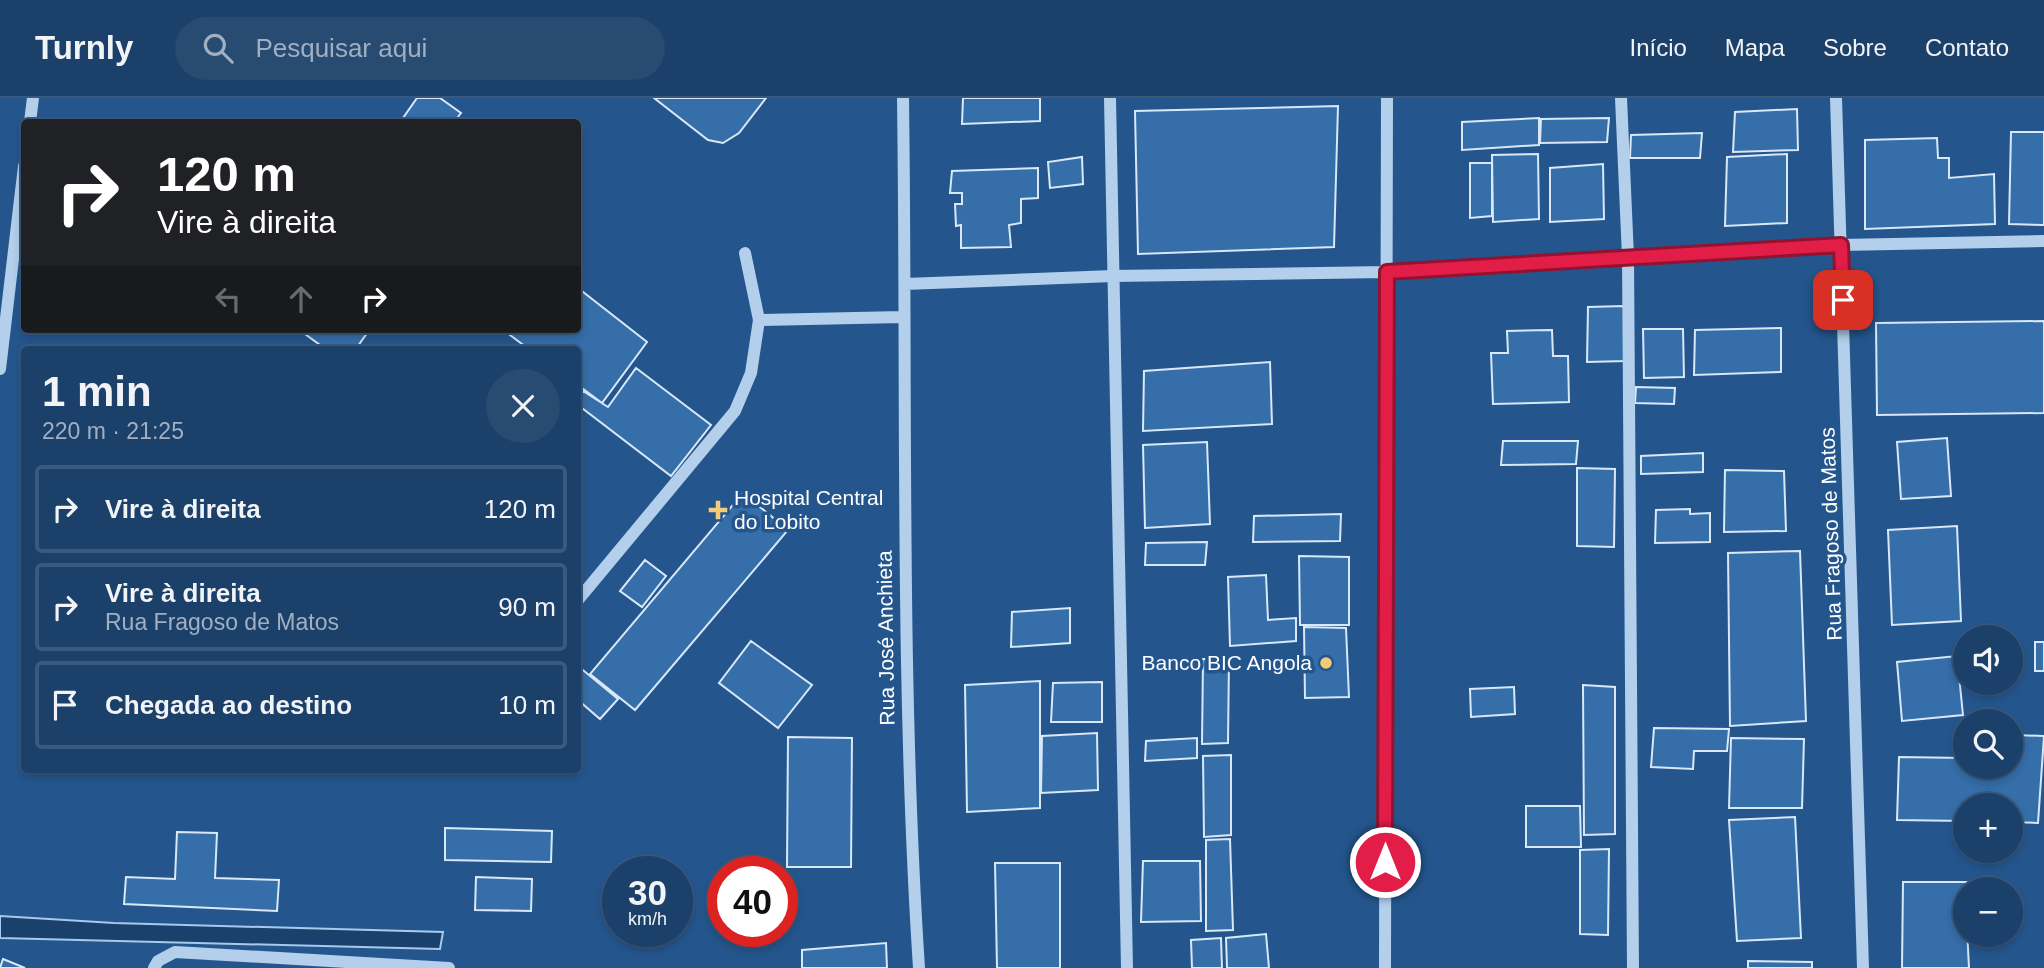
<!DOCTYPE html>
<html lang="pt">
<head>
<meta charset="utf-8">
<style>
  :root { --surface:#1b406a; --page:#284b72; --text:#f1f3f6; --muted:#a0afc1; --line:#39597e }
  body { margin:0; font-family:Helvetica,sans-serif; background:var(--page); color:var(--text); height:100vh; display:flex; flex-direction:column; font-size:26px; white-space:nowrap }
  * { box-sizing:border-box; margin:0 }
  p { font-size:23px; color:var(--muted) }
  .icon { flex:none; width:38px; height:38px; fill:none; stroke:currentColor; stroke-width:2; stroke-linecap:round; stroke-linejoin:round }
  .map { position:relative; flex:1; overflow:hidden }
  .side { position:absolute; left:21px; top:248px; width:560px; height:427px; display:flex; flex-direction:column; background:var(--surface); border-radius:7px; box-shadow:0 4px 10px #0003,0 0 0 2px var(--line) }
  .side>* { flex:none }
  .banner { position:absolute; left:21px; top:21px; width:560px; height:214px; border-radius:7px; box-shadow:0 4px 10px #0003,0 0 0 2px var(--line); background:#202124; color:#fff; overflow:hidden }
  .buttons { position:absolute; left:1953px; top:527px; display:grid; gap:14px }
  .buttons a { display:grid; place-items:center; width:70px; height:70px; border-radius:50%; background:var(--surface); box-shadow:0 4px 10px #0003,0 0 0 2px var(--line); font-size:35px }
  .speed { position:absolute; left:602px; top:758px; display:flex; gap:14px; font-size:35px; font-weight:700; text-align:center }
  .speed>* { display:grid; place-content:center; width:91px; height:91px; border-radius:50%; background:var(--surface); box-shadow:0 4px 10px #0003,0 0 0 2px var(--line); line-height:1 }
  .speed small { font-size:18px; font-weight:400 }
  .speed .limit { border:10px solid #d22; background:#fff; color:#111 }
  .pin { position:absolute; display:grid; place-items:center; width:60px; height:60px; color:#fff; margin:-30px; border-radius:14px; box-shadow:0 4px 10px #0006 }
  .me { position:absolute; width:77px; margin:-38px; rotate:0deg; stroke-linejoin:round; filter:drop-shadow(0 0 5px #0008) }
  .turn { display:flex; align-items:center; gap:24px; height:147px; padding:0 21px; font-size:32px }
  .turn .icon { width:91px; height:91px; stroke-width:2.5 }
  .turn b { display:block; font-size:49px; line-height:60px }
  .lanes { display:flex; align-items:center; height:66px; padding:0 21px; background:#0003; justify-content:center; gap:35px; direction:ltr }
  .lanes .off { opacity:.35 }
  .round { display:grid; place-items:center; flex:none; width:74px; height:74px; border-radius:37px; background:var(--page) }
  .headline { display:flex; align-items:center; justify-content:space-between; height:119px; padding:0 21px }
  h1 { font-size:42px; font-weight:600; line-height:52px }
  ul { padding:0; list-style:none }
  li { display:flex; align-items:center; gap:21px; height:88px; margin:0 14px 10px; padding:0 7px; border:4px solid var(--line); border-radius:7px }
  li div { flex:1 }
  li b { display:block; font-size:26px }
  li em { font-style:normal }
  header { display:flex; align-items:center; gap:42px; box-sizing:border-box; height:98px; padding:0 35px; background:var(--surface); border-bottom:2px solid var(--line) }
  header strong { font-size:33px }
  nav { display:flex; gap:38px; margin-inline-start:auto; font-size:24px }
  .search { width:490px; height:63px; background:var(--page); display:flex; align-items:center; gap:18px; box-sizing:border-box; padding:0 24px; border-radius:38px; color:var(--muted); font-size:26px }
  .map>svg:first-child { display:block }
</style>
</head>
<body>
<header>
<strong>Turnly</strong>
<div class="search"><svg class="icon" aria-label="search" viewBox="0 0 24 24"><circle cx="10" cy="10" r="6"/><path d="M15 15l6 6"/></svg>Pesquisar aqui</div>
<nav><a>Início</a><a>Mapa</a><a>Sobre</a><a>Contato</a></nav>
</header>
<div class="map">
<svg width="2044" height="870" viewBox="0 0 2044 870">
  <rect width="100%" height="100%" fill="#24568d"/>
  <path fill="#1a406c" stroke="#a7caec" stroke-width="2" d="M0,818L114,825L443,834L440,851L0,840Z"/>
  <path fill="#356ea9" stroke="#d8e8f8" stroke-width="2" d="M417,0H440L461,15L454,24H409L403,20Z
    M654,0H766L739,35L723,45L708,42Z
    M963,0H1040V23L962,26Z
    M1338,8L1334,149L1138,156L1135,13Z
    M1797,11L1798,52L1733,54L1735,14Z
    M1539,20V47L1462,52V24Z
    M1609,20L1607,44L1540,45L1541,21Z
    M2011,34H2044V127L2009,126Z
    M1702,35L1700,60H1630L1631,37Z
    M1937,40L1938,60H1949V80L1994,76L1995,126L1865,131V42Z
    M1538,56L1539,121L1493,124L1492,57Z
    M1787,56V125L1725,128L1727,59Z
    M1082,59L1083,86L1050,90L1048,64Z
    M1470,65H1492V118L1470,120Z
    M1603,66L1604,121L1550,124V70Z
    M1038,70V100L1021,101V125L1009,127L1011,149L961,150V127L956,128L955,106H962V95H950L952,73Z
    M578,190L647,244L602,305L578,287V252H530L502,231H578Z
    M1624,208L1625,263L1587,264L1588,209Z
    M2044,223V315L1877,317L1876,225Z
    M1781,230V274L1694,277L1695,232Z
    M298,231H370L355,252H327Z
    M1643,231H1683L1684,279L1644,280Z
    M1552,232L1553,258H1568L1569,304L1493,306L1491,255H1508L1507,233Z
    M1270,264L1272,326L1143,333L1144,273Z
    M636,270L711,327L671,378L578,307V300L583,293L608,309Z
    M1636,289L1675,290L1674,306L1635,305Z
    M1947,340L1951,398L1901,401L1897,344Z
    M1503,343H1578L1576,366L1501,367Z
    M1207,344L1210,426L1145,430L1143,347Z
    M1703,355V374L1641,376V358Z
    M1577,370L1615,371L1614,449L1577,448Z
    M1725,372L1784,373L1786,433L1724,434Z
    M743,395L788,432L635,612L590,576Z
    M1690,411V416L1710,415V444L1655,445L1656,412Z
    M1341,416L1340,443L1253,444L1254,418Z
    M1957,428L1961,523L1892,527L1888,432Z
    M1207,444L1205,467H1145L1146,445Z
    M1800,453L1806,623L1730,628L1728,455Z
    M1299,458L1349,459V527H1300Z
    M645,462L666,478L642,509L620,493Z
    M1266,477L1268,522L1296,520V543L1230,548L1228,479Z
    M1070,510V545L1011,549L1012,514Z
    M1304,529L1346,530L1349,599L1305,600Z
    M751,543L812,587L778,630L719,585Z
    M2035,544H2044V573H2035Z
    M1957,558L1963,617L1902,623L1897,564Z
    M1203,561H1229L1228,645L1202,646Z
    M578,568L618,601L600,621L578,602Z
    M1040,583V710L967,714L965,587Z
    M1102,584V624H1051L1053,585Z
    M1583,587L1615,589V736L1584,737Z
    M1514,589L1515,616L1471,619L1470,591Z
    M1654,630L1729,631L1727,653H1694L1693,671L1651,669Z
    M1097,635L1098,692L1041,695L1042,638Z
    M2015,637L2044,638L2038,725L2011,724V707H1965V723L1897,722L1899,659L1965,660V668H2011V642Z
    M788,639L852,640L851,769H787Z
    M1197,640V660L1145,663L1146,643Z
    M1731,640L1804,641L1802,710H1729Z
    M1231,657V737L1204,739L1203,658Z
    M1526,708H1580L1581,749H1526Z
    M1795,719L1801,840L1737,843L1729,722Z
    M445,730L552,733L551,764L445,762Z
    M177,734L217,735L215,780L279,782L277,813L124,806L126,779L175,781Z
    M1230,741L1233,832L1206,833V742Z
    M1609,751L1608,837L1580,836V752Z
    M1143,763H1200L1201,823L1141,824Z
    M995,765H1060V870H997Z
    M476,779L532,781L531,813L475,812Z
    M1903,784H1970V791H1965L1969,870H1902Z
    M1266,836L1269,870H1227L1226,840Z
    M1221,840L1222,870H1192L1191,842Z
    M886,845L887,870H802V852Z
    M3,861L25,870H0Z
    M1748,863L1812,864V870H1748Z"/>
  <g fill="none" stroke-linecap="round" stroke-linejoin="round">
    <path stroke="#b3cfeb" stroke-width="12" d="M903,0C907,290 900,580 919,870
      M1110,0L1127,870
      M1621,0L1628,159L1633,870
      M1836,0L1863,870
      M30,24L33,0
      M905,186L1113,178L1387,174L1841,147L2044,143
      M759,222L902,219
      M0,271L24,68
      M578,502L735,313L751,275L759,222L745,155
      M154,870L158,863L175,854L449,870
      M1385,870L1387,0"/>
  </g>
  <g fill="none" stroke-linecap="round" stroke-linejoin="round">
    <g stroke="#92132f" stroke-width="18">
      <path id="route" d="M1385,764L1387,174L1841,147L1843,202"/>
    </g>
    <use href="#route" stroke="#e11d48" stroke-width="12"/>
  </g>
  <g fill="#f5cb77" stroke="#24568d" stroke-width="2.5">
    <path d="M714.5 401.5h7v7h7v7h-7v7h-7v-7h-7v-7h7z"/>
    <circle cx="1326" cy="565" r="7"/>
  </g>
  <g text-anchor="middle" stroke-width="7" stroke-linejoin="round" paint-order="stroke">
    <g font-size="21" fill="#fff" stroke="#24568d" text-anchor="start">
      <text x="734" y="407">Hospital Central<tspan x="734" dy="24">do Lobito</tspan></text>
      <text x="1312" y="572" text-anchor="end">Banco BIC Angola</text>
    </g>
    <g font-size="21" fill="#fff" stroke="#24568d">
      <text transform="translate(1831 436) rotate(-92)" y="7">Rua Fragoso de Matos</text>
      <text transform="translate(886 540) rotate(-91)" y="7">Rua José Anchieta</text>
    </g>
  </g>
</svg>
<div class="buttons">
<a><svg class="icon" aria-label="sound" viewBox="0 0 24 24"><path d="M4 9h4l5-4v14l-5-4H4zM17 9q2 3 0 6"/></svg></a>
<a><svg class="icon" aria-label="search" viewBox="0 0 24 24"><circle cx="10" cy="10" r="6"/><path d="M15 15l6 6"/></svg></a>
<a>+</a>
<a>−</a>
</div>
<div class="speed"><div>30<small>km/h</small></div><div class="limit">40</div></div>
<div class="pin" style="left:1843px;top:202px;background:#d93025"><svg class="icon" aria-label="arrive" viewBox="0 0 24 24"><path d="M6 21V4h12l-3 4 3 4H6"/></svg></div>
<svg class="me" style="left:1385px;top:764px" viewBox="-20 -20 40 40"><circle r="17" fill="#e11d48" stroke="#fff" stroke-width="3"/><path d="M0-11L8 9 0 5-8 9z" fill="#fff"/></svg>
<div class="banner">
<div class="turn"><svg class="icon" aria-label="right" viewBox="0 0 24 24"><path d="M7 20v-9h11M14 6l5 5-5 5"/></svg><div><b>120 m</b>Vire à direita</div></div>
<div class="lanes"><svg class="icon off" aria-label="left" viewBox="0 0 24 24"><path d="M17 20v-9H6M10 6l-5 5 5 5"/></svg><svg class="icon off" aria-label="ahead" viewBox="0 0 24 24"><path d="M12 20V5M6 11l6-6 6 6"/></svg><svg class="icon" aria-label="right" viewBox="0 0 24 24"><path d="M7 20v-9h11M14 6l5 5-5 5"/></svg></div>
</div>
<section class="side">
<div class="headline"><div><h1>1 min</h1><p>220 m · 21:25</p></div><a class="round"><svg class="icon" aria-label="close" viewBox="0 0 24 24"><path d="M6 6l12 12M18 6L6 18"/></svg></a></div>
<ul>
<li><svg class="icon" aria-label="right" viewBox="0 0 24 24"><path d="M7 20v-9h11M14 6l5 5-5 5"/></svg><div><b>Vire à direita</b></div><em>120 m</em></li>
<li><svg class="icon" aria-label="right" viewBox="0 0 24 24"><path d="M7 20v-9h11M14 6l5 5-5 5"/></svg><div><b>Vire à direita</b><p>Rua Fragoso de Matos</p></div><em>90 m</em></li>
<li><svg class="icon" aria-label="arrive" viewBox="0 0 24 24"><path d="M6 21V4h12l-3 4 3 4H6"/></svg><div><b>Chegada ao destino</b></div><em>10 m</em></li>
</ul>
</section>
</div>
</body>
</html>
